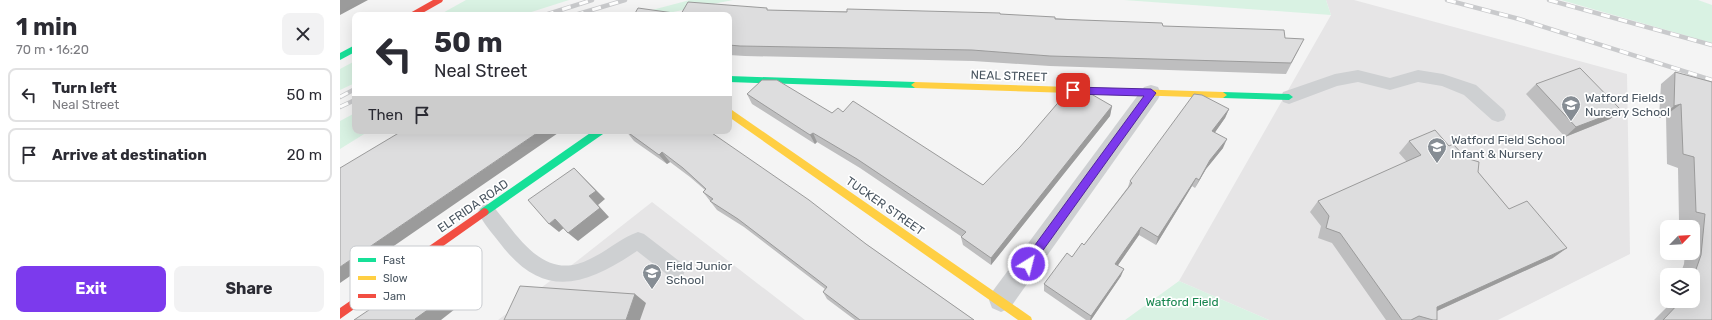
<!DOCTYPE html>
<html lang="en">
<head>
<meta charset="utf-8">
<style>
  :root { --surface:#fff; --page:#f2f2f3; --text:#2b2b33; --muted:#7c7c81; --line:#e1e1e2; --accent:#7c3aed }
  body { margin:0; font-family:Rubik,sans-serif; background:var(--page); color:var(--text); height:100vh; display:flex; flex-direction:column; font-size:15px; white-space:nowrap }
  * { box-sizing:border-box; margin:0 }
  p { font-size:13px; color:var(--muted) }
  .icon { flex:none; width:22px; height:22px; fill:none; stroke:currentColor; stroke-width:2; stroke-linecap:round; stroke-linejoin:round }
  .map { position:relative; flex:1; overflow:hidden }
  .drawer { display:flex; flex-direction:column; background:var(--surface); width:340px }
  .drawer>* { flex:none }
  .guide { position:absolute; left:12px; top:12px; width:380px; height:122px; border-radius:8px; box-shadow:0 4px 16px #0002; background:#fff; color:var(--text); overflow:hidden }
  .needle { width:26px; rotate:65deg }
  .controls { position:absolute; left:1320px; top:220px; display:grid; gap:8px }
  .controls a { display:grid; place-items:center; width:40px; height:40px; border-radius:8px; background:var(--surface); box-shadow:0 4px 16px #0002; font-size:20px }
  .pin { position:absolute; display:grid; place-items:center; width:34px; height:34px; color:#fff; margin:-17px; border-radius:8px; box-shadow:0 2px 6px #0006 }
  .me { position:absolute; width:44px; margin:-22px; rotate:36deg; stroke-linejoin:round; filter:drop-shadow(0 0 3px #0008) }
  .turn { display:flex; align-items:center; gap:14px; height:84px; padding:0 16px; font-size:18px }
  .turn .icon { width:52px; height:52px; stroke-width:2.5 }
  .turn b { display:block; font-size:28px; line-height:34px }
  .then { display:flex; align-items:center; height:38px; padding:0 16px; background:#0003; gap:8px; font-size:15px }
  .round { display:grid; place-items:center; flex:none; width:42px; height:42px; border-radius:8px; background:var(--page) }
  .headline { display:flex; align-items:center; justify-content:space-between; height:68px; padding:0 16px }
  h1 { font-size:24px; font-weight:700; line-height:30px }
  .action { display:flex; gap:8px; margin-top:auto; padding:8px 16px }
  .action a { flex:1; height:46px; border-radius:8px; background:var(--accent); color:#fff; font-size:16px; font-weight:700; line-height:46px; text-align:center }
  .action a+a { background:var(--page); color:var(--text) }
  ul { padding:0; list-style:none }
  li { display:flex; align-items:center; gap:12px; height:54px; margin:0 8px 6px; padding:0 8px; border:2px solid var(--line); border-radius:8px }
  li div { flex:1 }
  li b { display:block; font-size:15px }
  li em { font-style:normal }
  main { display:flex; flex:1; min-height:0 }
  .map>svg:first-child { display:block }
</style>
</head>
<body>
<main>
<section class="drawer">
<div class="headline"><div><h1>1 min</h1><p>70 m · 16:20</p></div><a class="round"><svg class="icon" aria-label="close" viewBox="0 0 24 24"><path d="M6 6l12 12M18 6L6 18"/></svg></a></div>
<ul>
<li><svg class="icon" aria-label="left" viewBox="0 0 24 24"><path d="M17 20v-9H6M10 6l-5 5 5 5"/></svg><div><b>Turn left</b><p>Neal Street</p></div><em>50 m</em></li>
<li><svg class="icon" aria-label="arrive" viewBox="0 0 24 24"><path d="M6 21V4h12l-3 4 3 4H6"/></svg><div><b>Arrive at destination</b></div><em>20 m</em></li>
</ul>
<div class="action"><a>Exit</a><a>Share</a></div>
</section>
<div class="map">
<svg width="1372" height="320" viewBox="0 0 1372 320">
  <rect width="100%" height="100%" fill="#f4f4f4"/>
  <path fill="#e6e5e6" d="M986,0H1014L1287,74L1290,254L1158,320H929L839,281L991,15Z
    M312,202L465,320H158L237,261Z"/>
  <path fill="#d9f2e3" d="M126,0H229L182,15H99Z
    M350,0H393L318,15H293Z
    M784,0H986L991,15Z
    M1221,0H1358L1372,5V43Z
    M15,61V83L0,90V69Z
    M15,113V131H29L0,149V121Z
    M839,281L929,320H785Z"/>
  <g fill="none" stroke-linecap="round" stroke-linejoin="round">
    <path fill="#ced0d2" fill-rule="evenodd" d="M1018,70L1050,78L1078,70L1103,74L1136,85L1164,110L1166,115L1164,120L1158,122L1152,120L1124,95L1102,86L1078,82L1050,90L1018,82L997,86L949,104L943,102L941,97L943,92L995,74Z
      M147,204L153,206C178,236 204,283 250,259C267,251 281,238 298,232L304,234L343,264L345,270L343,276L336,279L329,276L297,251C245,286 203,301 159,242C152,233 143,223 138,212L141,206Z"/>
    <path fill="#ced0d2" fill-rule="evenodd" d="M811,85L818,87L821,93L818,99L670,308L661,312L652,308L649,300L652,292L804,87Z"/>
    <path fill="#16e098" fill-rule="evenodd" d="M15,45V52L0,60V53Z
      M389,76L575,82L579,85L575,88L389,82Z
      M883,92L949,94L953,97L949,100L883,98L879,95Z
      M253,131H264L263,134L147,215L144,216L141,215L139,212L141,209Z"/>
    <path fill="#ffcf43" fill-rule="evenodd" d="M575,82L883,92L887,95L883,98L575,88L571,85Z
      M389,108L691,317L692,320H678L389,117Z"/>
    <path fill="#f24e42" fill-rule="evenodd" d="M93,0H103L102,2L79,15H69L70,13Z
      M144,208L147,209L149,212L147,215L0,319V308Z"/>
    <g stroke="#c9cacc" stroke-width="4.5">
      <path id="rail" d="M1107,0L1179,19L1372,80
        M1209,0L1372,45
        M205,15L252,0
        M235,15L285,0
        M0,97L15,89
        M0,107L15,100"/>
    </g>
    <use href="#rail" stroke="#fff" stroke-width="3" stroke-dasharray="9" stroke-linecap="butt"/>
  </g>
  <path fill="#bebebf" d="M428,10L660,14L823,26L945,38L959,49L946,74L710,66L633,61L405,56L389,55V15L341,14Z
    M1335,72L1372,82V320H1314L1330,304L1331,301H1353V275H1340L1344,264L1345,253H1353V227H1348V224L1339,221L1338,168L1327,164L1326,115L1319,118L1321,84Z
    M1196,84L1281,110L1270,119L1225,137L1186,94Z
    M407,94L492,113L503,112L643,185L772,106L770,116L651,265L623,245L621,237H622L520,168L477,142L475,144L412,104Z
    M889,109L885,118L875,132L883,148L866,169L855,188L852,186L816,245L799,235L778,265L781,276L751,320H746L704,291V284L744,245L788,187L790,181Z
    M286,131L526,244L634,320H515L487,299L483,292L485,289L404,227L377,210L363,192L365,190L350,177L330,162L327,164L294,141Z
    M1069,141L1109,146L1138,172L1169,209L1213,258L1097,311V320H1046L992,243L978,238L981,226L970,212L978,201L1067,162L1059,153Z"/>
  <path fill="#9b9b9b" d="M0,0H28L0,15Z
    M1341,104L1326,115L1319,118L1334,106Z
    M772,106L770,116L651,265V258Z
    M889,109L885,118L869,141L872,131Z
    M1281,110L1270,119L1225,137L1236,127Z
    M200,131H221L0,283V267Z
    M473,133L477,142L475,144L470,135Z
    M887,139L883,148L866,169L855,188L859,180L870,160Z
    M322,152L330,162L327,164L319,155Z
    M234,168L265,199L258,205L269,217L238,241L228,233Z
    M856,178L852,186L816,245L818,237Z
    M215,219L225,227L219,232L209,224Z
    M801,227L799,235L774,271L775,264Z
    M1227,248L1213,258L1086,316L1097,307Z
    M784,269L781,276L751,320H750L751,316Z
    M81,275L97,284L115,309L101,320H76L75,319Z
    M295,294L306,303L300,320H286Z"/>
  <path fill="#ddddde" stroke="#9b9b9b" d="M348,2L427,8V10L507,12V9L660,13V14L715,17V19L822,23L823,26L944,30L945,38L964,39L951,63L710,56L632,50L400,46L389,45V15H294L298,8L341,14Z
    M1240,68L1281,110L1236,127L1196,84Z
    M1335,72L1372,82V320H1323L1341,301H1353V278L1361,255L1365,214L1356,212L1354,157L1343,154L1341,104L1334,106Z
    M422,80H437L492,113L498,108L503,112L513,101L643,185L680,147L729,90L746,91L772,106L651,258L621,237L626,232L517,159L473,133L470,135L407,94Z
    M854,94L862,95L889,109L872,131L887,139L870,160L859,180L856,178L818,237L801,227L775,264L784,269L751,316L704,284L727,253L732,257L742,243L744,245L792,183L790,181Z
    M1095,130L1109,146L1113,144L1126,158L1139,162L1138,172L1169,209L1187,201L1227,248L1097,307V320H1093L1079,316L1071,320H1062L1000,233L986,228L989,216L978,201L1081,155L1069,141Z
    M62,131H200L0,267V168Z
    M286,131H369L469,200L526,244L634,320H520L483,292L487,287L398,219L370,201L373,199L363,192L366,189L343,168L322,152L319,155Z
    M234,168L256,191L249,196L260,208L228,233L215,219L209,224L188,200Z
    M81,275L100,301L75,319L76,320H14Z
    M180,286L295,294L286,320H164Z"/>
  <path fill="#7c3aed" stroke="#51269a" d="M733,87L811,89L816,93L691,267L688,268L684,267L683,264L684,260L804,96L733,94L729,90Z"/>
  <defs>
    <g id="school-pin" transform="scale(1)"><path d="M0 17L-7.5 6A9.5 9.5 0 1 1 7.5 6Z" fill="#868d94" stroke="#fff"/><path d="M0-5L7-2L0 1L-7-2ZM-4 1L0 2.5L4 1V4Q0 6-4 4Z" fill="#fff"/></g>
  </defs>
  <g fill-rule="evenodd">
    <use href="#school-pin" x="1231" y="105"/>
    <use href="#school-pin" x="1097" y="147"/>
    <use href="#school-pin" x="312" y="273"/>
  </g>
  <g text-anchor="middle" stroke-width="3.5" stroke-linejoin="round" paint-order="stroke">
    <g font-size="12" fill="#4a5661" stroke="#fff">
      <text transform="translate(669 76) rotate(2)" y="4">NEAL STREET</text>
      <text transform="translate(133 206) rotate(-35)" y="4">ELFRIDA ROAD</text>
      <text transform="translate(545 206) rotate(35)" y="4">TUCKER STREET</text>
    </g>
    <g font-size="12" fill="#4a5661" stroke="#fff" text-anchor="start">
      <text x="1245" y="102">Watford Fields<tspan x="1245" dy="14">Nursery School</tspan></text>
      <text x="1111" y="144">Watford Field School<tspan x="1111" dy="14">Infant &amp; Nursery</tspan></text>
      <text x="326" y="270">Field Junior<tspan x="326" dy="14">School</tspan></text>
    </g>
    <g font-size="12" fill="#17864f" stroke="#fff">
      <text x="842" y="306">Watford Field</text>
    </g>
  </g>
  <rect x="10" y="246" width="132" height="64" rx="6" fill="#fff" stroke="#c9ccd0" stroke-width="1"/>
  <rect x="18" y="258" width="18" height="4" fill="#16e098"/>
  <rect x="18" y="276" width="18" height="4" fill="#ffcf43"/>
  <rect x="18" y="294" width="18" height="4" fill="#f24e42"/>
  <g font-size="11" fill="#4a5661">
    <text x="43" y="264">Fast</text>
    <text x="43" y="282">Slow</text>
    <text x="43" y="300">Jam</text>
  </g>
</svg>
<div class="controls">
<a><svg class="needle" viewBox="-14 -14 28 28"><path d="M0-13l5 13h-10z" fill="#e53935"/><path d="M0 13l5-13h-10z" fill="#7c7c81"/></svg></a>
<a><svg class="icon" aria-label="layers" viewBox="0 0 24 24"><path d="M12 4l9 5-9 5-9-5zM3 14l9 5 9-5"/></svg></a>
</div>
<div class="pin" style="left:733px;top:90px;background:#d93025"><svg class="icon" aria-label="arrive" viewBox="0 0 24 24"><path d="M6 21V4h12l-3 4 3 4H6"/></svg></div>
<svg class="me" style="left:688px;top:264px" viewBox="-20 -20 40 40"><circle r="17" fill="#7c3aed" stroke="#fff" stroke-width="3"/><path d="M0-11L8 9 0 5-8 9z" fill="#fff"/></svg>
<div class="guide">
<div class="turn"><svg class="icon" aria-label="left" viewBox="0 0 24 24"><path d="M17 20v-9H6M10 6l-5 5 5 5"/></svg><div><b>50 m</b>Neal Street</div></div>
<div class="then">Then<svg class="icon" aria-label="arrive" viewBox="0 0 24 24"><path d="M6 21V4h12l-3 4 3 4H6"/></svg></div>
</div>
</div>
</main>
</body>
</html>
